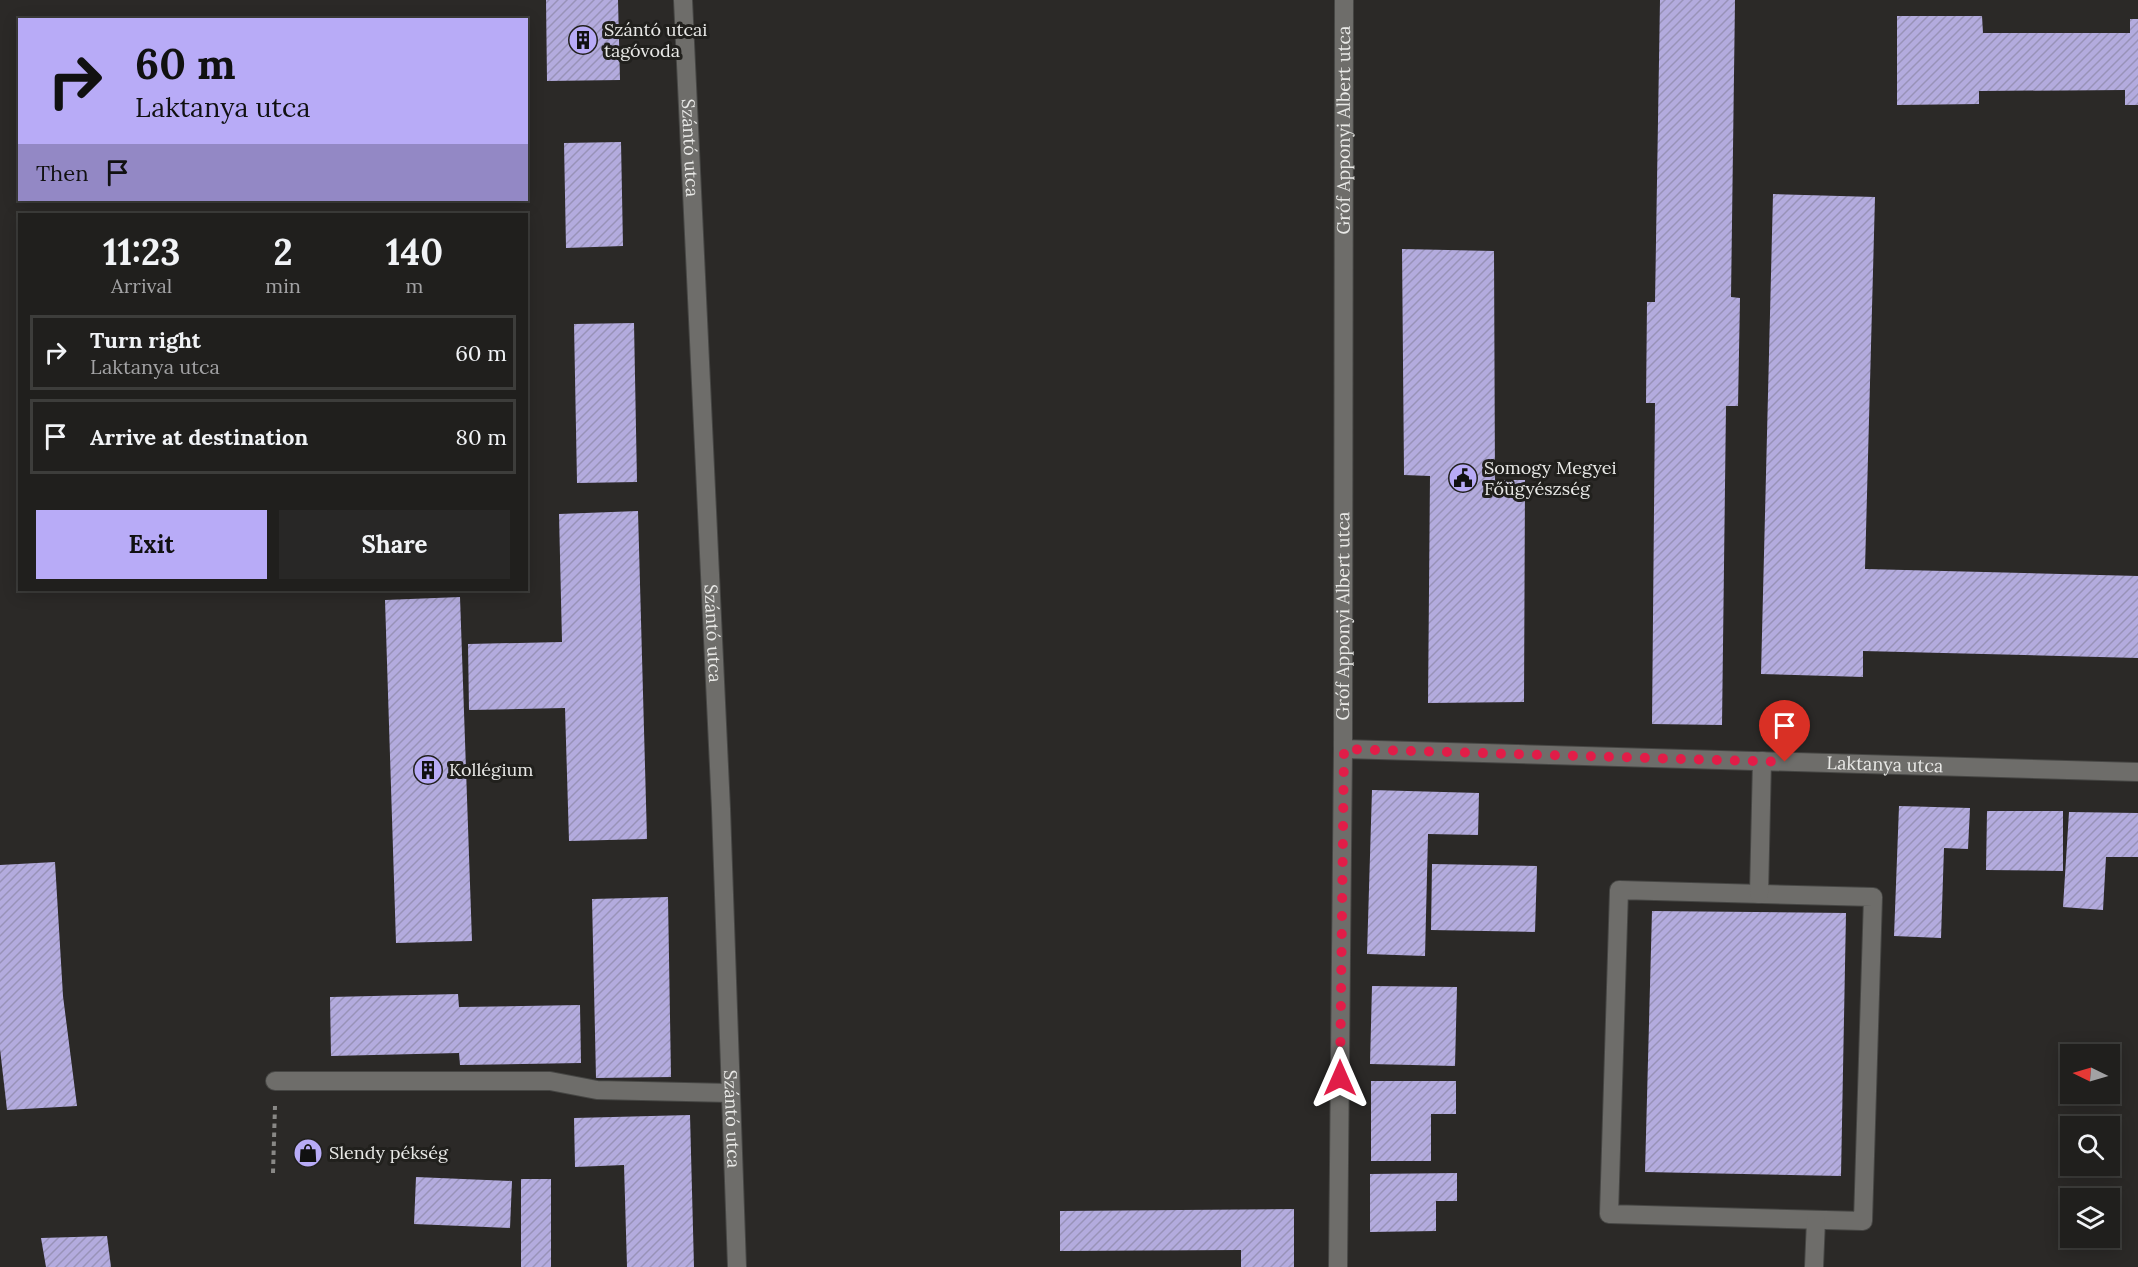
<!DOCTYPE html>
<html lang="en">
<head>
<meta charset="utf-8">
<style>
  :root { --surface:#201f1d; --page:#282726; --text:#f1f3f6; --muted:#a2a2a4; --line:#3d3d3b; --accent:#b8abf7 }
  body { margin:0; font-family:Lora,serif; background:var(--page); color:var(--text); height:100vh; display:flex; flex-direction:column; font-size:22px; white-space:nowrap }
  * { box-sizing:border-box; margin:0 }
  p { font-size:20px; color:var(--muted) }
  .icon { flex:none; width:33px; height:33px; fill:none; stroke:currentColor; stroke-width:2; stroke-linecap:round; stroke-linejoin:round }
  .map { position:relative; flex:1; overflow:hidden }
  .drawer { position:absolute; left:18px; top:213px; width:510px; height:378px; display:flex; flex-direction:column; background:var(--surface); border-radius:0px; box-shadow:0 3px 15px #0003,0 0 0 2px var(--line) }
  .drawer>* { flex:none }
  .banner { position:absolute; left:18px; top:18px; width:510px; height:183px; border-radius:0px; box-shadow:0 3px 15px #0003,0 0 0 2px var(--line); background:#b8abf7; color:#111; overflow:hidden }
  .needle { width:39px; rotate:275deg }
  .fabs { position:absolute; left:2060px; top:1044px; display:grid; gap:12px }
  .fabs a { display:grid; place-items:center; width:60px; height:60px; border-radius:0px; background:var(--surface); box-shadow:0 3px 15px #0003,0 0 0 2px var(--line); font-size:30px }
  .pin { position:absolute; display:grid; place-items:center; width:51px; height:51px; color:#fff; margin:-62px -26px; border-radius:50% 50% 50% 0; rotate:-45deg; box-shadow:0 0 6px #0007 }
  .pin .icon { rotate:45deg }
  .me { position:absolute; width:66px; margin:-33px; rotate:0deg; stroke-linejoin:round; filter:drop-shadow(0 0 4px #0008) }
  .turn { display:flex; align-items:center; gap:21px; height:126px; padding:0 18px; font-size:27px }
  .turn .icon { width:78px; height:78px; stroke-width:2.5 }
  .turn b { display:block; font-size:42px; line-height:51px }
  .then { display:flex; align-items:center; height:57px; padding:0 18px; background:#0003; gap:12px; font-size:22px }
  .eta { display:flex; justify-content:space-evenly; align-items:center; height:102px; text-align:center }
  .eta b { font-size:36px; font-weight:800; line-height:42px }
  .action { display:flex; gap:12px; margin-top:auto; padding:12px 18px }
  .action a { flex:1; height:69px; border-radius:0px; background:var(--accent); color:#111; font-size:24px; font-weight:800; line-height:69px; text-align:center }
  .action a+a { background:var(--page); color:var(--text) }
  ul { padding:0; list-style:none }
  li { display:flex; align-items:center; gap:18px; height:75px; margin:0 12px 9px; padding:0 6px; border:3px solid var(--line); border-radius:0px }
  li div { flex:1 }
  li b { display:block; font-size:22px }
  li em { font-style:normal }
  .map>svg:first-child { display:block }
</style>
</head>
<body>
<div class="map">
<svg width="2138" height="1267" viewBox="0 0 2138 1267">
  <defs>
    <pattern id="building-hatch" width="6" height="6" patternUnits="userSpaceOnUse" patternTransform="scale(1.5)"><rect width="6" height="6" fill="#b3abde"/><path d="M-1 1l2-2M0 6l6-6M5 7l2-2" fill="none" stroke="#9892b8"/></pattern>
  </defs>
  <rect width="100%" height="100%" fill="#2b2927"/>
  <path fill="url(#building-hatch)" d="M546,0H618L620,80L547,81Z
    M1660,0H1735L1731,297L1740,298L1738,406H1726L1722,725L1652,724L1655,403H1646L1647,302H1655Z
    M1897,16H1982L1983,33H2130V19H2138V105H2125V90L1979,91V104L1897,105Z
    M621,142L623,246L566,248L564,143Z
    M1773,194L1875,197L1865,569L2138,576V658L1863,651V677L1761,674Z
    M1402,249L1494,251L1495,480H1525L1524,702L1428,703L1430,476L1404,475Z
    M634,323L637,482L577,483L574,324Z
    M638,511L647,839L569,841L565,708L469,710L468,644L562,642L559,514Z
    M460,597L472,941L396,943L385,600Z
    M1372,790L1479,793L1478,835L1428,834L1425,956L1367,954Z
    M1899,806L1970,808L1968,849L1944,848L1941,938L1894,936Z
    M1987,811H2063V871L1986,870Z
    M2069,812L2138,813V857H2106L2103,910L2063,907Z
    M55,862L63,996L77,1106L7,1110L0,1049V865Z
    M1432,864L1537,866L1535,932L1431,930Z
    M668,897L671,1077L596,1078L592,899Z
    M1652,911L1846,913L1841,1176L1645,1172Z
    M1372,986L1457,987L1455,1066L1370,1064Z
    M458,994L459,1007L580,1005L581,1063L460,1065L459,1053L331,1056L330,997Z
    M1371,1081H1456V1114H1431V1161H1371Z
    M690,1115L694,1267H627L624,1165L575,1167L574,1118Z
    M1457,1173V1201H1436V1231L1370,1232V1174Z
    M416,1177L512,1181L510,1228L414,1224Z
    M521,1179H551V1267H521Z
    M1294,1209V1267H1241V1250L1060,1251V1211Z
    M107,1236L111,1267H46L41,1238Z"/>
  <g fill="none" stroke-linecap="round" stroke-linejoin="round">
    <g stroke="#464644" stroke-width="20">
      <g id="minor">
        <path id="s1" d="M683,0L721,809L737,1267"/>
        <path id="s2" d="M1343,749L2138,772"/>
        <path d="M1619,890L1873,897L1863,1221L1609,1214Z"/>
        <path d="M1759,894L1762,761"/>
        <path d="M275,1081H550L597,1090L730,1093"/>
        <path id="s3" d="M1338,1267L1343,749L1344,0"/>
        <path d="M1814,1267L1816,1220"/>
      </g>
    </g>
    <path stroke="#898886" stroke-width="4" stroke-dasharray="4.5 4.5" stroke-linecap="butt" d="M273,1173L275,1106"/>
    <use href="#minor" stroke="#6e6d6a" stroke-width="18"/>
  </g>
  <g fill="none" stroke-linecap="round" stroke-linejoin="round">
    <path stroke="#e11d48" stroke-width="10" stroke-dasharray="0 18" d="M1340,1078L1344,749L1785,762"/>
  </g>
  <defs>
    <g id="building-disc" transform="scale(1.5)"><circle r="9.5" fill="#b8abf7" stroke="#21201d"/><path d="M-4-6H4V6H1V3H-1V6H-4ZM-2.5-4.3h1.7v1.8h-1.7ZM.8-4.3h1.7v1.8H.8ZM-2.5-1h1.7V.8h-1.7ZM.8-1h1.7V.8H.8Z" fill="#111"/></g>
    <g id="civic-disc" transform="scale(1.5)"><circle r="9.5" fill="#b8abf7" stroke="#21201d"/><path d="M-.6-6.5H3V-4.5H.6V-3L4-1V1h2V6H-6V1h2V-1L-.6-3ZM-1.2 2.5V6h2.4V2.5Z" fill="#111"/></g>
    <g id="shop-disc" transform="scale(1.5)"><circle r="9.5" fill="#b8abf7" stroke="#21201d"/><path d="M-5-2.5h2.3a2.7 3.5 0 0 1 5.4 0H5L5.5 6h-11ZM-1.5-2.5h3a1.5 2.3 0 0 0-3 0Z" fill="#111"/></g>
  </defs>
  <g fill-rule="evenodd">
    <use href="#building-disc" x="583" y="40"/>
    <use href="#civic-disc" x="1463" y="478"/>
    <use href="#building-disc" x="428" y="770"/>
    <use href="#shop-disc" x="308" y="1153"/>
  </g>
  <g text-anchor="middle" stroke-width="6" stroke-linejoin="round" paint-order="stroke">
    <g font-size="18" fill="#e9e9e7" stroke="#21201d" text-anchor="start">
      <text x="604" y="36">Szántó utcai<tspan x="604" dy="21">tagóvoda</tspan></text>
      <text x="1484" y="474">Somogy Megyei<tspan x="1484" dy="21">Főügyészség</tspan></text>
      <text x="449" y="776">Kollégium</text>
      <text x="329" y="1159">Slendy pékség</text>
    </g>
    <g font-size="18" fill="#e9e9e7" stroke="#21201d">
      <text dy="6" stroke="none"><textPath href="#s3" startOffset="1137">Gróf Apponyi Albert utca</textPath></text>
      <text dy="6" stroke="none"><textPath href="#s1" startOffset="148">Szántó utca</textPath></text>
      <text dy="6" stroke="none"><textPath href="#s3" startOffset="651">Gróf Apponyi Albert utca</textPath></text>
      <text dy="6" stroke="none"><textPath href="#s1" startOffset="634">Szántó utca</textPath></text>
      <text dy="6" stroke="none"><textPath href="#s2" startOffset="542">Laktanya utca</textPath></text>
      <text dy="6" stroke="none"><textPath href="#s1" startOffset="1120">Szántó utca</textPath></text>
    </g>
  </g>
</svg>
<div class="fabs">
<a><svg class="needle" viewBox="-14 -14 28 28"><path d="M0-13l5 13h-10z" fill="#e53935"/><path d="M0 13l5-13h-10z" fill="#a2a2a4"/></svg></a>
<a><svg class="icon" aria-label="search" viewBox="0 0 24 24"><circle cx="10" cy="10" r="6"/><path d="M15 15l6 6"/></svg></a>
<a><svg class="icon" aria-label="layers" viewBox="0 0 24 24"><path d="M12 4l9 5-9 5-9-5zM3 14l9 5 9-5"/></svg></a>
</div>
<div class="pin" style="left:1785px;top:762px;background:#d93025"><svg class="icon" aria-label="arrive" viewBox="0 0 24 24"><path d="M6 21V4h12l-3 4 3 4H6"/></svg></div>
<svg class="me" style="left:1340px;top:1078px" viewBox="-20 -20 40 40"><path d="M0-17L14 15 0 8-14 15z" fill="#e11d48" stroke="#fff" stroke-width="4"/></svg>
<div class="banner">
<div class="turn"><svg class="icon" aria-label="right" viewBox="0 0 24 24"><path d="M7 20v-9h11M14 6l5 5-5 5"/></svg><div><b>60 m</b>Laktanya utca</div></div>
<div class="then">Then<svg class="icon" aria-label="arrive" viewBox="0 0 24 24"><path d="M6 21V4h12l-3 4 3 4H6"/></svg></div>
</div>
<section class="drawer">
<div class="eta">
<div><b>11:23</b><p>Arrival</p></div>
<div><b>2</b><p>min</p></div>
<div><b>140</b><p>m</p></div>
</div>
<ul>
<li><svg class="icon" aria-label="right" viewBox="0 0 24 24"><path d="M7 20v-9h11M14 6l5 5-5 5"/></svg><div><b>Turn right</b><p>Laktanya utca</p></div><em>60 m</em></li>
<li><svg class="icon" aria-label="arrive" viewBox="0 0 24 24"><path d="M6 21V4h12l-3 4 3 4H6"/></svg><div><b>Arrive at destination</b></div><em>80 m</em></li>
</ul>
<div class="action"><a>Exit</a><a>Share</a></div>
</section>
</div>
</body>
</html>
